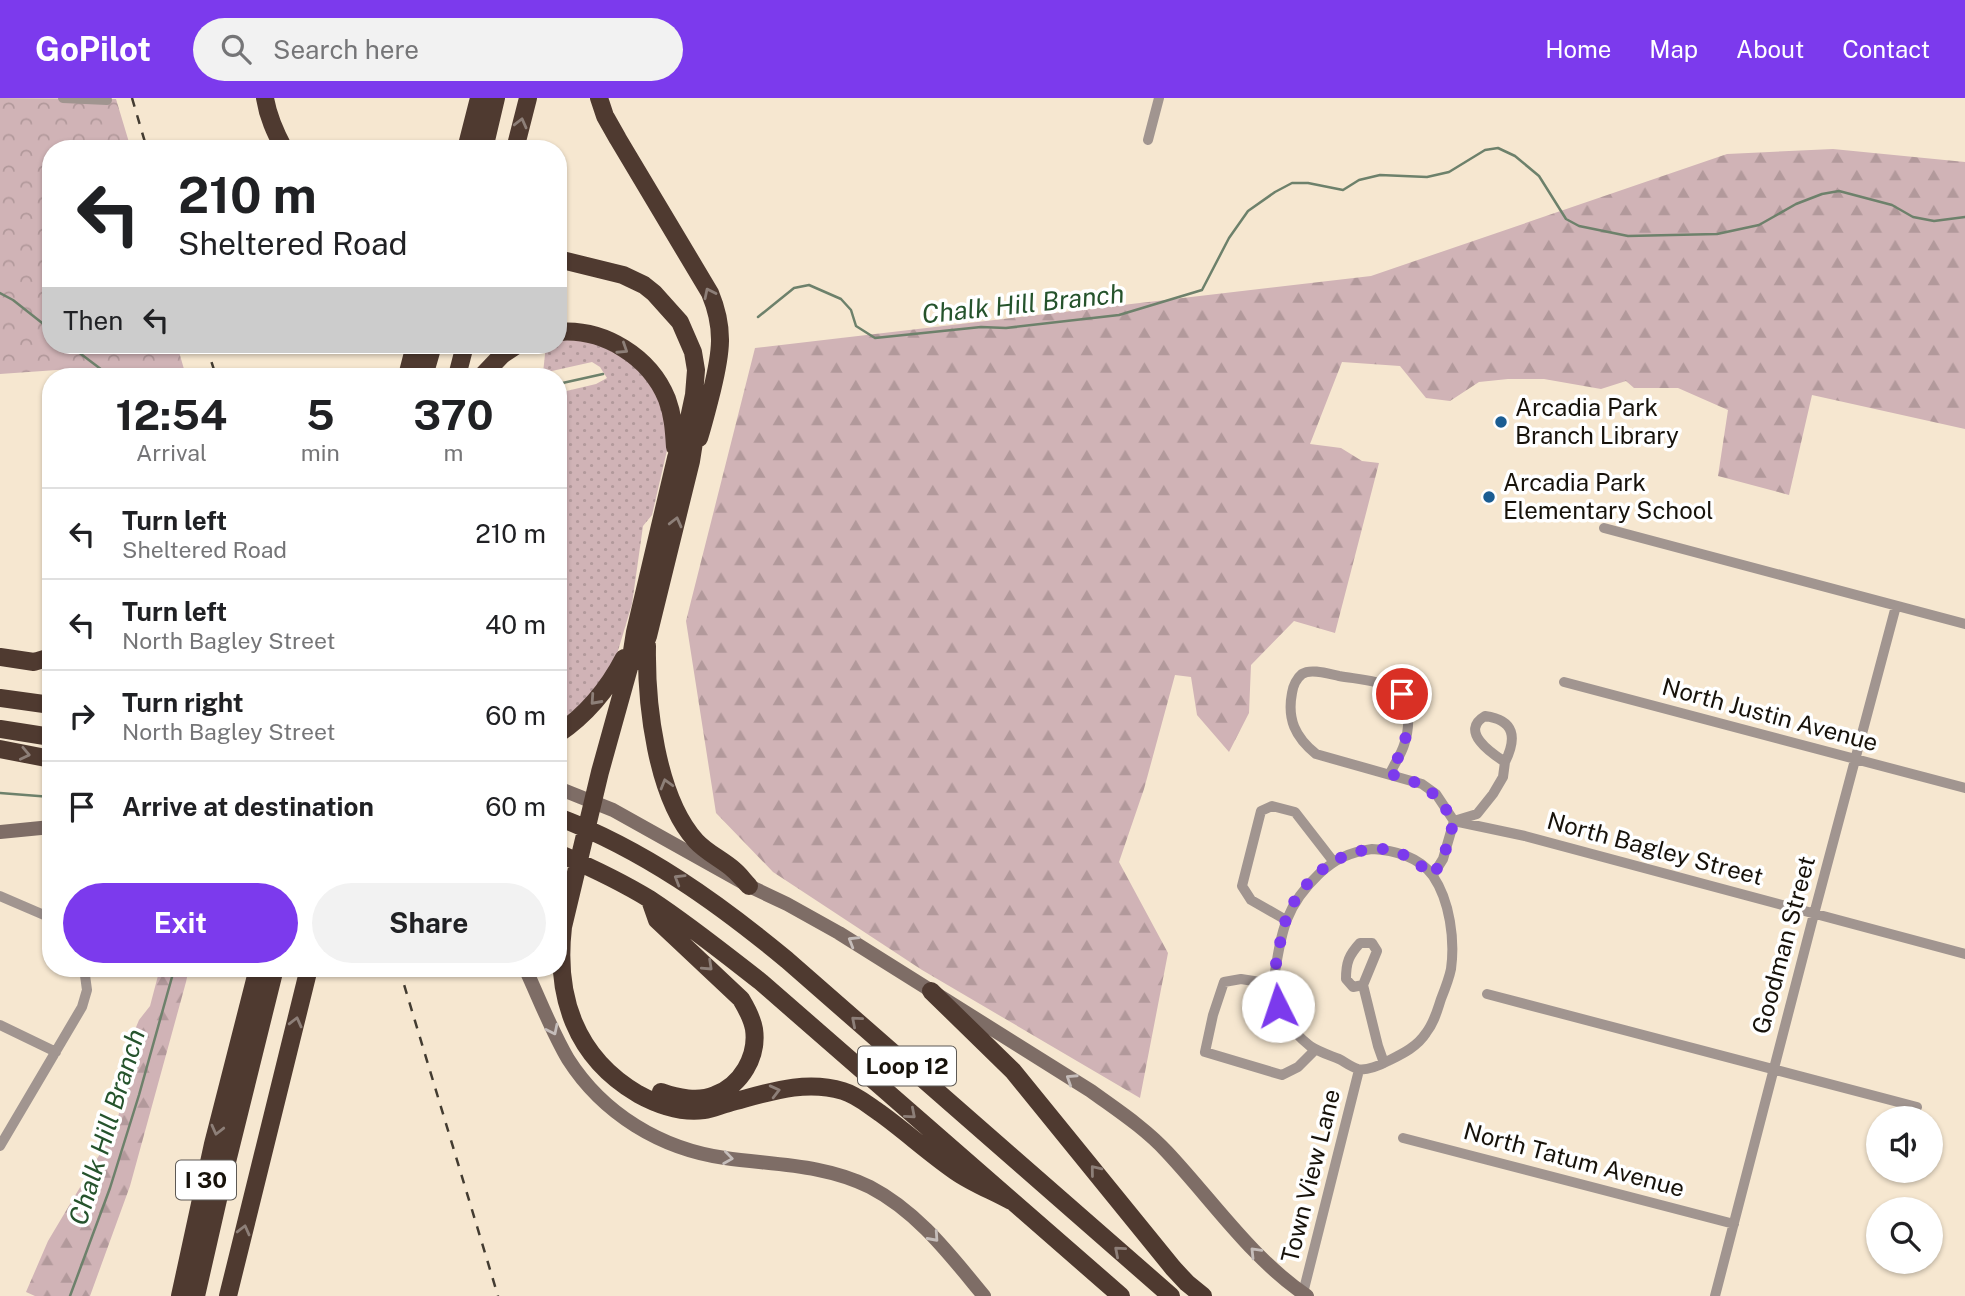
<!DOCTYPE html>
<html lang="en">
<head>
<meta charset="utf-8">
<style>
  :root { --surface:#fff; --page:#f2f2f2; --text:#202124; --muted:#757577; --line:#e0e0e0; --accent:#7c3aed }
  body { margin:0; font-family:"Public Sans",sans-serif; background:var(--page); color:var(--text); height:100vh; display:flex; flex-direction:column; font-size:26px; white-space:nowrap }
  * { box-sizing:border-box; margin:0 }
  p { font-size:23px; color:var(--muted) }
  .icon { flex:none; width:38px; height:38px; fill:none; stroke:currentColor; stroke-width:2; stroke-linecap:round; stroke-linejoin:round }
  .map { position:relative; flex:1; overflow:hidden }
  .sheet { position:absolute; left:42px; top:270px; width:525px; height:609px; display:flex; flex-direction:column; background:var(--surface); border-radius:28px; box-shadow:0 2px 5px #0004 }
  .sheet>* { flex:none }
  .top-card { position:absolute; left:42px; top:42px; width:525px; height:214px; border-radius:28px; box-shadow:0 2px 5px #0004; background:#fff; color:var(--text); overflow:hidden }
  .buttons { position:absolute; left:1866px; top:1008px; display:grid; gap:14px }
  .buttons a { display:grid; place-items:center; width:77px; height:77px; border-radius:50%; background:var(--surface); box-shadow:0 2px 5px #0004; font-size:35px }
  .pin { position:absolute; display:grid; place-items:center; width:60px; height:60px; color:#fff; margin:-30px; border:4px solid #fff; border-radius:50%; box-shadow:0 2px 7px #0007 }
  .me { position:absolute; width:77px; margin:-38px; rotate:356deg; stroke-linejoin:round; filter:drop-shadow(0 0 5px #0008) }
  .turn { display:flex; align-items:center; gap:24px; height:147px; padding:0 21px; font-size:32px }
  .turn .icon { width:91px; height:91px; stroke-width:2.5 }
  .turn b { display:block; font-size:49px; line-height:60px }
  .then { display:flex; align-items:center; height:66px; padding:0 21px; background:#0003; gap:14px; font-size:26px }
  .eta { display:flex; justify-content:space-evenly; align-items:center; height:119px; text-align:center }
  .eta b { font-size:42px; font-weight:700; line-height:49px }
  .action { display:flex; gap:14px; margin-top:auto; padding:14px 21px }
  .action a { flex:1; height:80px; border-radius:42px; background:var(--accent); color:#fff; font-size:28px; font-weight:700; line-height:80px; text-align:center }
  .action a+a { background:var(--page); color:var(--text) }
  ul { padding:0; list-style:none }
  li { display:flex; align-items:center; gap:21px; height:91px; padding:0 21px; border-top:2px solid var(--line) }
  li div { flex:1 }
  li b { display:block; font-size:26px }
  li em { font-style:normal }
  header { display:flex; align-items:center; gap:42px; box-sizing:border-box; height:98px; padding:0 35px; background:var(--accent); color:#fff }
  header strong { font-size:33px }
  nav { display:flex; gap:38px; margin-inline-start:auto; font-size:24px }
  .search { width:490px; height:63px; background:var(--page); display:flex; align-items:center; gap:18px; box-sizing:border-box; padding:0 24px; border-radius:38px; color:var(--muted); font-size:26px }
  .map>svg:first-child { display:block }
</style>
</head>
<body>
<header>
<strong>GoPilot</strong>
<div class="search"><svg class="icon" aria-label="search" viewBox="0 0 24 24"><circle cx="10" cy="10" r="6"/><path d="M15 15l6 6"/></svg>Search here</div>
<nav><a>Home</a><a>Map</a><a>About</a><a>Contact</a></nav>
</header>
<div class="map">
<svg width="1965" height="1198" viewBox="0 0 1965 1198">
  <defs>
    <pattern id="grass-dots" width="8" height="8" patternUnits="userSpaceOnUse" patternTransform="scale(1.75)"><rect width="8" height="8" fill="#d0b3b6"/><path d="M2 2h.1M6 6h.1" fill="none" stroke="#b2999b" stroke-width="1.8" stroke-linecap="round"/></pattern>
    <pattern id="forest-firs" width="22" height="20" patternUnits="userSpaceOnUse" patternTransform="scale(1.75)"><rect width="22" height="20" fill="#d0b3b6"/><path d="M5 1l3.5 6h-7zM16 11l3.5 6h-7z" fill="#b2999b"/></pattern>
    <pattern id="park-crowns" width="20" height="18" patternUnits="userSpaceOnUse" patternTransform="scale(1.75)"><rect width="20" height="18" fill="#d0b3b6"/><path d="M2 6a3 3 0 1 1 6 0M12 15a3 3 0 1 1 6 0" fill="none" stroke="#b2999b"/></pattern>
  </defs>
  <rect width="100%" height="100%" fill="#f6e7d0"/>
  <path fill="url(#grass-dots)" d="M570,241L594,244L637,267L662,304L668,348L652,417L643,428L632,506L617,556L611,568L588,600L558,626V295L596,286L607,280L600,269L592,264L543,275L546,247H558V242Z"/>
  <path fill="url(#forest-firs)" d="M1833,51L1965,64V331L1812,297L1789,397L1718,378L1728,312L1678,290H1634L1626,283L1601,291L1544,281H1508L1479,284L1450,303L1426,300L1400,268L1342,264L1310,346L1341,350L1362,363L1379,365L1335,535L1294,523L1251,567L1249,615L1229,654L1197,617L1191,579L1175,577L1144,691L1119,764L1168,855L1140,1000L922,872L773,774L716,715L686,523L755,250L1371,178L1727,56Z
    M160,870H189L186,884L130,1088L90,1198H35L26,1194L48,1143L113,1034L134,969L129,946L139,922L150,908Z"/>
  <path fill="url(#park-crowns)" d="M0,0L116,1L131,51H51V247H177L186,278H80L71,271L0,276Z"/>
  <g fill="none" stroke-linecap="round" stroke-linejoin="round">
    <path stroke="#6d816b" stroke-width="2.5" d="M0,195L13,202L51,232
      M758,219L794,190L809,187L841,201L851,212L856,228L875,240L981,229L1006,230L1119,217L1202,192L1229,140L1248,113L1275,94L1292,85H1308L1343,92L1359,82L1380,77L1427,79L1449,74L1485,52L1498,50L1515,58L1539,78L1566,121L1579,128L1628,138L1717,136L1759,127L1796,106L1822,96L1839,93L1892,107L1913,119L1934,123L1965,119
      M69,247L110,278
      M558,286L603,276
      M0,695L51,699
      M70,1198L110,1090L139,997L172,879V870"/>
    <path stroke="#a19590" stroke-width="10" d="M63,0L107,2
      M1148,42L1159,0
      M1604,430L1965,526
      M1564,584L1965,690
      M1485,618C1515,622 1517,640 1505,664C1491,655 1459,633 1485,618Z
      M1390,676C1394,666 1401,657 1404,647C1410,630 1412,597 1392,589C1376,582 1356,581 1339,578C1329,576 1311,570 1302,576C1297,580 1293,588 1292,595C1287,621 1295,639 1316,656L1422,686L1436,696L1454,723L1525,738L1965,856
      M1372,751C1394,752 1420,759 1433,778C1450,803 1455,842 1451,871C1449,881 1445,891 1441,901C1437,913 1434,925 1426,935C1417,949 1402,956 1388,963C1381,967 1366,973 1358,971C1351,969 1345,964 1339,961C1329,957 1319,954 1310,948C1292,934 1272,909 1273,886C1281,839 1282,811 1319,776C1335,761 1350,754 1372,751Z
      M1433,777L1443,761L1454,723L1477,716L1493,696L1503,679L1505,664
      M0,798L51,820
      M1286,822L1251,802L1242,788L1261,713L1272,708L1295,714L1333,763
      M1273,886L1241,881L1224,884L1213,917L1205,954L1282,977L1298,969L1315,952
      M1363,887L1353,889L1346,881C1346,864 1349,857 1360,845H1372L1377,853L1363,887L1378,948L1384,965
      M1487,896L1917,1009
      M0,927L56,954
      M1403,1040L1734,1126
      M0,1048L82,909L87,892L84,870
      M1303,1195L1359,972
      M1715,1198L1814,816L1896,508"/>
    <path stroke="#7e6d66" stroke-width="14" d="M558,690L613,712L749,788L787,806L839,835L1091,993C1117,1012 1145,1030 1167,1054C1213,1103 1251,1160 1307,1198
      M0,734L51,729
      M525,870C539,900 551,932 568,961C603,1016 661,1051 725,1060C774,1067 824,1066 870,1089C918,1114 950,1157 984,1198"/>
    <path stroke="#4f3a30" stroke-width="18" d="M265,0C268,19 275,34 284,51
      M599,0L605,18L618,41L710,195C725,231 721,255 712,292C708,308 704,324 699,340
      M466,51L479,0
      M484,51L496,0
      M515,51L528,0
      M558,161L623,177L644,187L654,195L680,224L693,254L696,272L694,297L688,325L676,360L635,534L630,566L600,674L563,829C555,898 575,959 638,996C658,1007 681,1015 704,1012C712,1011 721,1007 729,1005C767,995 804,981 843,993C857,997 868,1007 880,1015C905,1033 929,1055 955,1073C972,1085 993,1093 1011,1103
      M558,234C604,230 650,259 667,301C673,317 674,332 675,349
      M407,278L415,247
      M424,278L433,247
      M457,278L465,247
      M482,278L502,257L517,247
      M647,548C646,605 656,699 696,743C707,755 723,762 734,772C740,777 744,783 749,788
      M0,559L34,564L47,560
      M639,563L648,538L691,363L697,325
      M0,600L51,607
      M0,631L51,639
      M558,636C586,617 609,589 624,560
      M0,651L51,661
      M558,719C644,752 717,804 787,862L1171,1198
      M558,755C590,769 622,784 651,802C689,827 725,856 761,884L1121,1198
      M650,802L657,822L741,901C747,911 752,920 754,931C758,959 741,987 715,997C699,1004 677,1000 661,994
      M931,893L1013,973L1173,1170L1187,1185L1203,1198
      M180,1198L213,1046L258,870
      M196,1198L222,1084L275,870
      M228,1198L309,870"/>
    <path stroke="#433c31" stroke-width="2.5" stroke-dasharray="9 9" stroke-linecap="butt" d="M132,0L147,51
      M206,247L216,278
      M399,870L498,1198"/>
  </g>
  <defs><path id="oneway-chevron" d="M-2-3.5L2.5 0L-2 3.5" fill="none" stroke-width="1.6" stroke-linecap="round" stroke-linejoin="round" transform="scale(1.75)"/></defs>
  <g stroke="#8d7f78">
    <use href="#oneway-chevron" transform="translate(521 25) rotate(-76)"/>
    <use href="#oneway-chevron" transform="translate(709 195) rotate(-116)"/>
    <use href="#oneway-chevron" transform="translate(623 251) rotate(33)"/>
    <use href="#oneway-chevron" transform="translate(676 424) rotate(-76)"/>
    <use href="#oneway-chevron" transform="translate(595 602) rotate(132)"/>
    <use href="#oneway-chevron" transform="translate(25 656) rotate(12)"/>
    <use href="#oneway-chevron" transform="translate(666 686) rotate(-106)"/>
    <use href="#oneway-chevron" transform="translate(679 781) rotate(-149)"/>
    <use href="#oneway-chevron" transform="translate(708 868) rotate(43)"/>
    <use href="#oneway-chevron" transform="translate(856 923) rotate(-139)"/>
    <use href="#oneway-chevron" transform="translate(296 924) rotate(-76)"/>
    <use href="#oneway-chevron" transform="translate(775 993) rotate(-14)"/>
    <use href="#oneway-chevron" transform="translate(911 1016) rotate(41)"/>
    <use href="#oneway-chevron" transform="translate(217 1032) rotate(104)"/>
    <use href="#oneway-chevron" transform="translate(1095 1072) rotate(-129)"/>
    <use href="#oneway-chevron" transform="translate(244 1132) rotate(-76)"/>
    <use href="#oneway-chevron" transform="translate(1119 1153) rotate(-139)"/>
  </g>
  <g stroke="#c5bdba">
    <use href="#oneway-chevron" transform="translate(853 843) rotate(-149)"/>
    <use href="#oneway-chevron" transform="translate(553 932) rotate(64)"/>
    <use href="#oneway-chevron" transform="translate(1071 981) rotate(-147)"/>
    <use href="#oneway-chevron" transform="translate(728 1060) rotate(8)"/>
    <use href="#oneway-chevron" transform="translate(934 1139) rotate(48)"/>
    <use href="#oneway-chevron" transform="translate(1255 1154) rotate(-134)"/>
  </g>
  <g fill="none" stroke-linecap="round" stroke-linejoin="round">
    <path stroke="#7c3aed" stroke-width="12" stroke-dasharray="0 21.6" d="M1278,908C1271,886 1274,877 1278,855C1281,841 1283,827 1289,814C1302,784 1333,757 1365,752C1373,751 1384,750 1392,752C1408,757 1420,767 1433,777L1443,761L1454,723C1432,691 1429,687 1390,676C1404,648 1415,627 1402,596"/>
  </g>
  <g fill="#1b5d92" stroke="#fff" stroke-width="2.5">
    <circle cx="1501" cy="324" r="7"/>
    <circle cx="1489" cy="399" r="7"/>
  </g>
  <g text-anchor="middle" stroke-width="7" stroke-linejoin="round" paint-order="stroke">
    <g fill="#fff" stroke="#5d5954" stroke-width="2">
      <rect x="858" y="948.5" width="98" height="39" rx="5"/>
      <rect x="176" y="1062.5" width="60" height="39" rx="5"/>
    </g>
    <g font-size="23" font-weight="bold" fill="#17120a">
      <text x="907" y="976">Loop 12</text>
      <text x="206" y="1090">I 30</text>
    </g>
    <g font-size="24" fill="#17120a" stroke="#fff" text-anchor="start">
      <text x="1515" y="318">Arcadia Park<tspan x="1515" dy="28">Branch Library</tspan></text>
      <text x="1503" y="393">Arcadia Park<tspan x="1503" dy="28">Elementary School</tspan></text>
    </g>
    <g font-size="24" fill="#17120a" stroke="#fff">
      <text transform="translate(1770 617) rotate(15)" y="8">North Justin Avenue</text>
      <text transform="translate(1655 751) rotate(15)" y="8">North Bagley Street</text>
      <text transform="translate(1784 847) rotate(-75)" y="8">Goodman Street</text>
      <text transform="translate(1574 1062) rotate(15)" y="8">North Tatum Avenue</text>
      <text transform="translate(1311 1078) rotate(-76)" y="8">Town View Lane</text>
    </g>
    <g font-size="26" font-style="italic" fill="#25532c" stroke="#fff">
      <text transform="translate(1023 206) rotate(-6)" y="9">Chalk Hill Branch</text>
      <text transform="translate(107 1029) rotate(-73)" y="9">Chalk Hill Branch</text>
    </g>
  </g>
</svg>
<div class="buttons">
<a><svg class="icon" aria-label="sound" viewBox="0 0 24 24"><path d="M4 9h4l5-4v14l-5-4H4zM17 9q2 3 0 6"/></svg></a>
<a><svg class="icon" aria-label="search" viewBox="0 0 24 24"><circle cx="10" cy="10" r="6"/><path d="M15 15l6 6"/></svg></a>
</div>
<div class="pin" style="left:1402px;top:596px;background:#d93025"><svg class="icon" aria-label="arrive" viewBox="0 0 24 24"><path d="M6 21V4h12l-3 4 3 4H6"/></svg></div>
<svg class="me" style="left:1278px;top:908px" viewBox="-20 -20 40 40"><circle r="19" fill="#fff"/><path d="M0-13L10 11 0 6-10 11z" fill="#7c3aed"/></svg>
<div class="top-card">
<div class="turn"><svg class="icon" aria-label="left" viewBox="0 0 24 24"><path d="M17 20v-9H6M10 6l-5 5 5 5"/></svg><div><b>210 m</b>Sheltered Road</div></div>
<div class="then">Then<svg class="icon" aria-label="left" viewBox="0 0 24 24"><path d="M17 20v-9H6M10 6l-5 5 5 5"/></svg></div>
</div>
<section class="sheet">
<div class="eta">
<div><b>12:54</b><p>Arrival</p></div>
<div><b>5</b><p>min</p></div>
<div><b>370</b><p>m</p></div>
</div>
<ul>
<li><svg class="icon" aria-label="left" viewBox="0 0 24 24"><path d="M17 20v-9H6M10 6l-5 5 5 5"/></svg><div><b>Turn left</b><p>Sheltered Road</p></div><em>210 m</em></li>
<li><svg class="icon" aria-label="left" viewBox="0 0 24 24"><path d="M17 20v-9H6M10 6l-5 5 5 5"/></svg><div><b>Turn left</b><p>North Bagley Street</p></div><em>40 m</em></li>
<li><svg class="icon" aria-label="right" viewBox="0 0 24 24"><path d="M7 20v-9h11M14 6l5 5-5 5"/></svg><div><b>Turn right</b><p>North Bagley Street</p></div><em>60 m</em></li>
<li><svg class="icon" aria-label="arrive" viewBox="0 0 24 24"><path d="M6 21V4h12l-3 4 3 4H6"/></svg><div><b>Arrive at destination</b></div><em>60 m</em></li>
</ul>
<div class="action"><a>Exit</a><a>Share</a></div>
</section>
</div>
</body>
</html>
